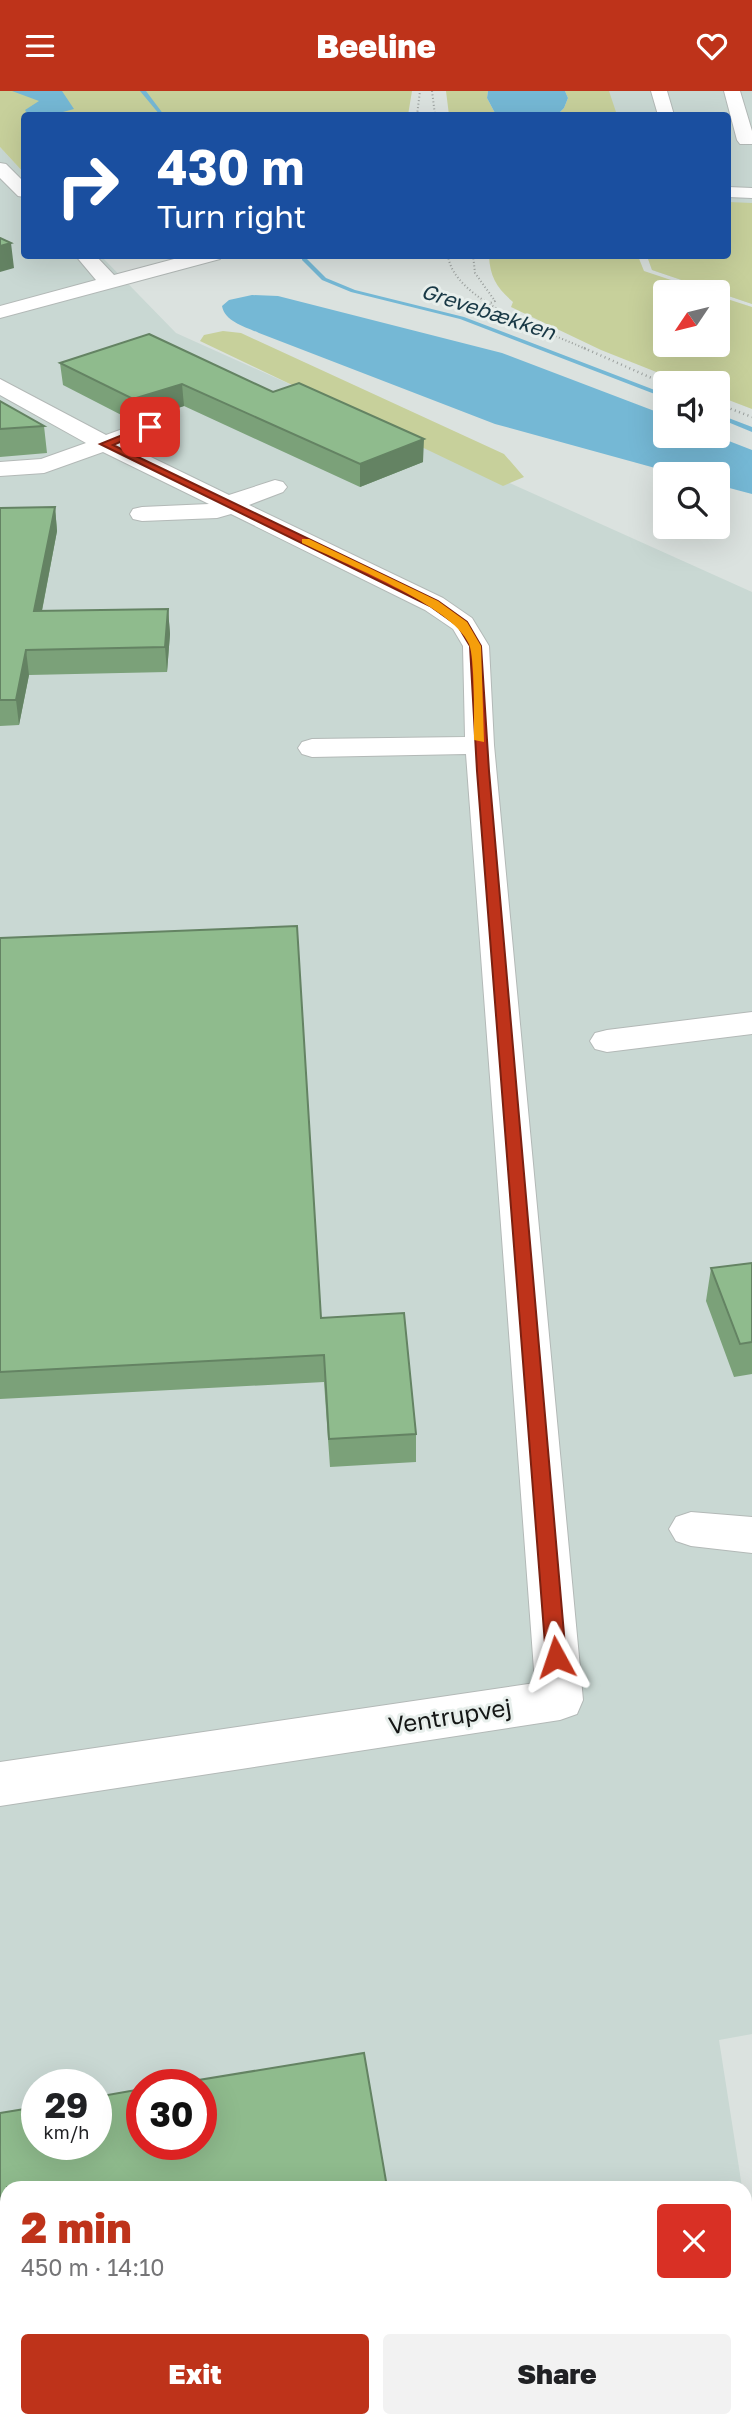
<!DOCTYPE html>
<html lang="en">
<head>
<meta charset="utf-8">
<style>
  :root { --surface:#fff; --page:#f2f2f2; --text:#202124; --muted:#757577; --accent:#be331a }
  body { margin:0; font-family:"Golos Text",sans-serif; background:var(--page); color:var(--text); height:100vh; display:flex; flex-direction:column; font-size:26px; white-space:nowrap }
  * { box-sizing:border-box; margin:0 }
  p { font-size:23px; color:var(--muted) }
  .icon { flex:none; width:38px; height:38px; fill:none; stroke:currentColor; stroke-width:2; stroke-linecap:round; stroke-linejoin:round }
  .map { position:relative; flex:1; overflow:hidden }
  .drawer { position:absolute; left:0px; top:2090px; width:752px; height:247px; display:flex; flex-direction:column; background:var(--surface); border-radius:21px 21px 0 0; box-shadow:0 7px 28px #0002 }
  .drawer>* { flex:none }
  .hud { position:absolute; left:21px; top:21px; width:710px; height:147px; border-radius:7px; box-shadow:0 7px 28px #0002; background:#1a4fa0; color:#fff; overflow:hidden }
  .needle { width:46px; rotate:235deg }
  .controls { position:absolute; left:653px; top:189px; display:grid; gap:14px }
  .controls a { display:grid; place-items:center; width:77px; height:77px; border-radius:7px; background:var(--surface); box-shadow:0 7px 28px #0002; font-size:35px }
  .speed { position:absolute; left:21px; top:1978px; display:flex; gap:14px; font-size:35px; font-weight:700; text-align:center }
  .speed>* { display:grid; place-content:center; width:91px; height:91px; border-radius:50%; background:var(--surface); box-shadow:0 7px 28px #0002; line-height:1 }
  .speed small { font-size:18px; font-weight:400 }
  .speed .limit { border:10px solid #d22; background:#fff; color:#111 }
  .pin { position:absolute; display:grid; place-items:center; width:60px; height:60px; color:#fff; margin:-30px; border-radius:14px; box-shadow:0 4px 10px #0006 }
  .me { position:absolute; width:77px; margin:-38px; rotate:355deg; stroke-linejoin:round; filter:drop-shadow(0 0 5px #0008) }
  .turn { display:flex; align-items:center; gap:24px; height:147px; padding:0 21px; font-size:32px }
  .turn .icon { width:91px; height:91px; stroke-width:2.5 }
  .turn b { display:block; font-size:49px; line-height:60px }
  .round { display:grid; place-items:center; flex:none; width:74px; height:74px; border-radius:7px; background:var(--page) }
  .headline { display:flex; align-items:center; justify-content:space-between; height:119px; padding:0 21px }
  h1 { font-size:42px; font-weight:800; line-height:52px; color:var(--accent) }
  .cta { display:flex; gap:14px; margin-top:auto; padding:14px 21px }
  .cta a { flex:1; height:80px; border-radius:7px; background:var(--accent); color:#fff; font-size:28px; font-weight:800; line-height:80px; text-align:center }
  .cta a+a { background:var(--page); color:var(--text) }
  header { display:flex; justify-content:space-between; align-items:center; height:91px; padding:0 21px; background:var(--accent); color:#fff; font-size:32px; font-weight:800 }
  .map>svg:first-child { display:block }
</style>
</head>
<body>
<header><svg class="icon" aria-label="menu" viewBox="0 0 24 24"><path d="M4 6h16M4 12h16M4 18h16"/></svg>Beeline<svg class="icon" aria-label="heart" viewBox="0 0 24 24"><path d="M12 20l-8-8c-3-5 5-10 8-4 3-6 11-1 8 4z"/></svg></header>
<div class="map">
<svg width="752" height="2336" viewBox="0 0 752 2336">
  <rect width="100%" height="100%" fill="#dbe2df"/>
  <path fill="#c9d8d3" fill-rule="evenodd" d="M585,0H752V213L652,179L647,165L728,164V24H594Z
    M0,56L24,82V164L101,165L176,242L752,501V1943L719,1949L742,2096H7V2329H746V2120L752,2162V2336H0ZM37,1993H96V2053H37ZM142,1993H201V2053H142Z"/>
  <path fill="#c7d09b" d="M0,0H412L408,24H24V82L0,56Z
    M446,0H488L487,7L496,24H449Z
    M565,0H609L617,24H557L564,17L568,7Z
    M728,111L752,112V213L652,179L647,165L728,164Z
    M489,165H638L644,180L707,201H665V254H718V205L752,216V318L718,305V292H684L601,259L511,216L513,211C497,197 490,186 489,165Z
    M223,240L241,242L504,363L524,386L503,395L200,250L204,244Z"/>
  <path fill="#75b8d5" d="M12,0H62L74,18L52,24L27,22L25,19L39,10Z
    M488,0H565L568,7L564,17L557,24H496L487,7Z
    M252,204L278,205L502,262L665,324V345H716L752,359V403L718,394V383H677L495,333L259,242C246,236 225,231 222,215L229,209Z"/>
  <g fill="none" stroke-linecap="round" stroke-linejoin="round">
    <path fill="#75b8d5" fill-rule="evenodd" d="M140,0H146L164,24H160Z
      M302,167H306L326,187L355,199L464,226L665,303V307L460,228L351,201L322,189L302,169Z
      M718,323L752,336V341L718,327Z"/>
    <g stroke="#b3b9b7" stroke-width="2">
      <path id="minor" d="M651,0H667L674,24H658Z
        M724,0H740L752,40V53H740L737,49Z
        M0,72L6,73L24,91V106L18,105L0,87Z
        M728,96L752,97V107L728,106Z
        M75,164H95L114,184L189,164H222L220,168L0,227V215L96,189Z
        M0,288L106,344L142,331H158L161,336L158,341L124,353L229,404L275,389L283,391L287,396L283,401L249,414L443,507L472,527L489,555L494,654L583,1609L577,1623L560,1629L0,1715V1671L535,1592L466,663L312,666L302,663L298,657L302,651L312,648L465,646L463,555L453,538L425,519L231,423L217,427L142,430L133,428L130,423L133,418L142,416L209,413L103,361L44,382L0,385V371L41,368L86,352L0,304Z
        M752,921V943L607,961L595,958L590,950L595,942L607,939Z
        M691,1421L752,1426V1462L691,1455L676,1450L669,1438L676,1426Z"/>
    </g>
    <path stroke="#9ba09e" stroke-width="2" stroke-dasharray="1 2.5" stroke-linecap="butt" d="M432,0L435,24
      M417,24L420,0
      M448,164C453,211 550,241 588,259
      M473,164L475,182L495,210L488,213"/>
    <path stroke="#9ba09e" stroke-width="2.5" stroke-dasharray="1 3.5" stroke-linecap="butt" d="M584,257L665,293
      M718,313L752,326"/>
    <use href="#minor" fill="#fff" fill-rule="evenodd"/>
  </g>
  <path fill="#7ba179" d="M60,272L273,301L423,371L360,396L184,315L135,331L63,294Z
    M0,310L44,335L47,362L0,366Z
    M55,416L57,440L42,520L168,518L170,543L167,581L29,584L19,634L0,635V417Z
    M0,847L321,1227L416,1343V1371L330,1376L324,1291L0,1308Z
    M752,1172V1283L734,1286L706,1210L711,1177Z"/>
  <path fill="#648363" d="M11,152L14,177L0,181V155Z
    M182,293L184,315L135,331L133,308Z
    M424,348L423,371L360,396V373Z
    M55,416L57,440L37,545L34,520Z
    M168,518L170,543L167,581L165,556Z
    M26,559L29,584L19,634L16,609Z"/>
  <path fill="#8fbb8d" stroke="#648363" stroke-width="2" d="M0,147L11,152L0,155Z
    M149,243L273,301L299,292L424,348L360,373L182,293L133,308L60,272Z
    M0,310L44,335L0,338Z
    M55,416L34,520L168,518L165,556L26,559L16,609H0V417Z
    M297,835L321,1227L404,1222L416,1343L329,1348L324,1264L0,1281V847Z
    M752,1172V1251L740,1253L711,1177Z
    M364,1962L387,2096H7V2329H426L428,2336H0V2022L37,2016V2053H96V2006L142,1998V2053H201V1993H174Z"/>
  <path fill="#be331a" stroke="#7c2111" stroke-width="2" d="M147,334L155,336L113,354L438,510L467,531L481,555L489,680L566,1566L563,1571L556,1574L549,1571L546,1566L477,680L470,555L458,535L430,515L100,353Z"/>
  <path fill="#f59e0b" d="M302,448H309L438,510L467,531L481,555L484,651L474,649C474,629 475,567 469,553C453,515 341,471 302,452Z"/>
  <g text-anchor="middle" stroke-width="6" stroke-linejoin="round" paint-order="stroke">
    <g font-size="21" font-style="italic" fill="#193946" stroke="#e8efec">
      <text transform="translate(488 221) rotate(18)" y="7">Grevebækken</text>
    </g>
    <g font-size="24" fill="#141615" stroke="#e8efec">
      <text transform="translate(450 1626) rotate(-9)" y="8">Ventrupvej</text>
    </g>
  </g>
</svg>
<div class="controls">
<a><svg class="needle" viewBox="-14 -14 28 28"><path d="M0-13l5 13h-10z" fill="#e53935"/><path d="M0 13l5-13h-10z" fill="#757577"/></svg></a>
<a><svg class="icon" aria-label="sound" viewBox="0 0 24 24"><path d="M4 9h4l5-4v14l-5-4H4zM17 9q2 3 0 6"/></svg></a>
<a><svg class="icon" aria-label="search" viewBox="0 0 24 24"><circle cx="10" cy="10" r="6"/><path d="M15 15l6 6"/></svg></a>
</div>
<div class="speed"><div>29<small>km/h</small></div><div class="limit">30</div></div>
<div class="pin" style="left:150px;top:336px;background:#d93025"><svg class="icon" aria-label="arrive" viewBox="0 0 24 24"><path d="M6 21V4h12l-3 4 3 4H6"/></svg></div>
<svg class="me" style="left:556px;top:1566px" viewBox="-20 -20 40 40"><path d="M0-17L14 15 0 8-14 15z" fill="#be331a" stroke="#fff" stroke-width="4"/></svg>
<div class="hud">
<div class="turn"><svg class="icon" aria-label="right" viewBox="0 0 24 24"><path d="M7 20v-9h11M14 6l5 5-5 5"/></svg><div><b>430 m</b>Turn right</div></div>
</div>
<section class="drawer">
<div class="headline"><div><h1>2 min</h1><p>450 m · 14:10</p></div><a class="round" style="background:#d93025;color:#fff"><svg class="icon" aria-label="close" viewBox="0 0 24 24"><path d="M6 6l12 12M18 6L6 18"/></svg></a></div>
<div class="cta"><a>Exit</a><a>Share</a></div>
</section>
</div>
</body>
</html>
